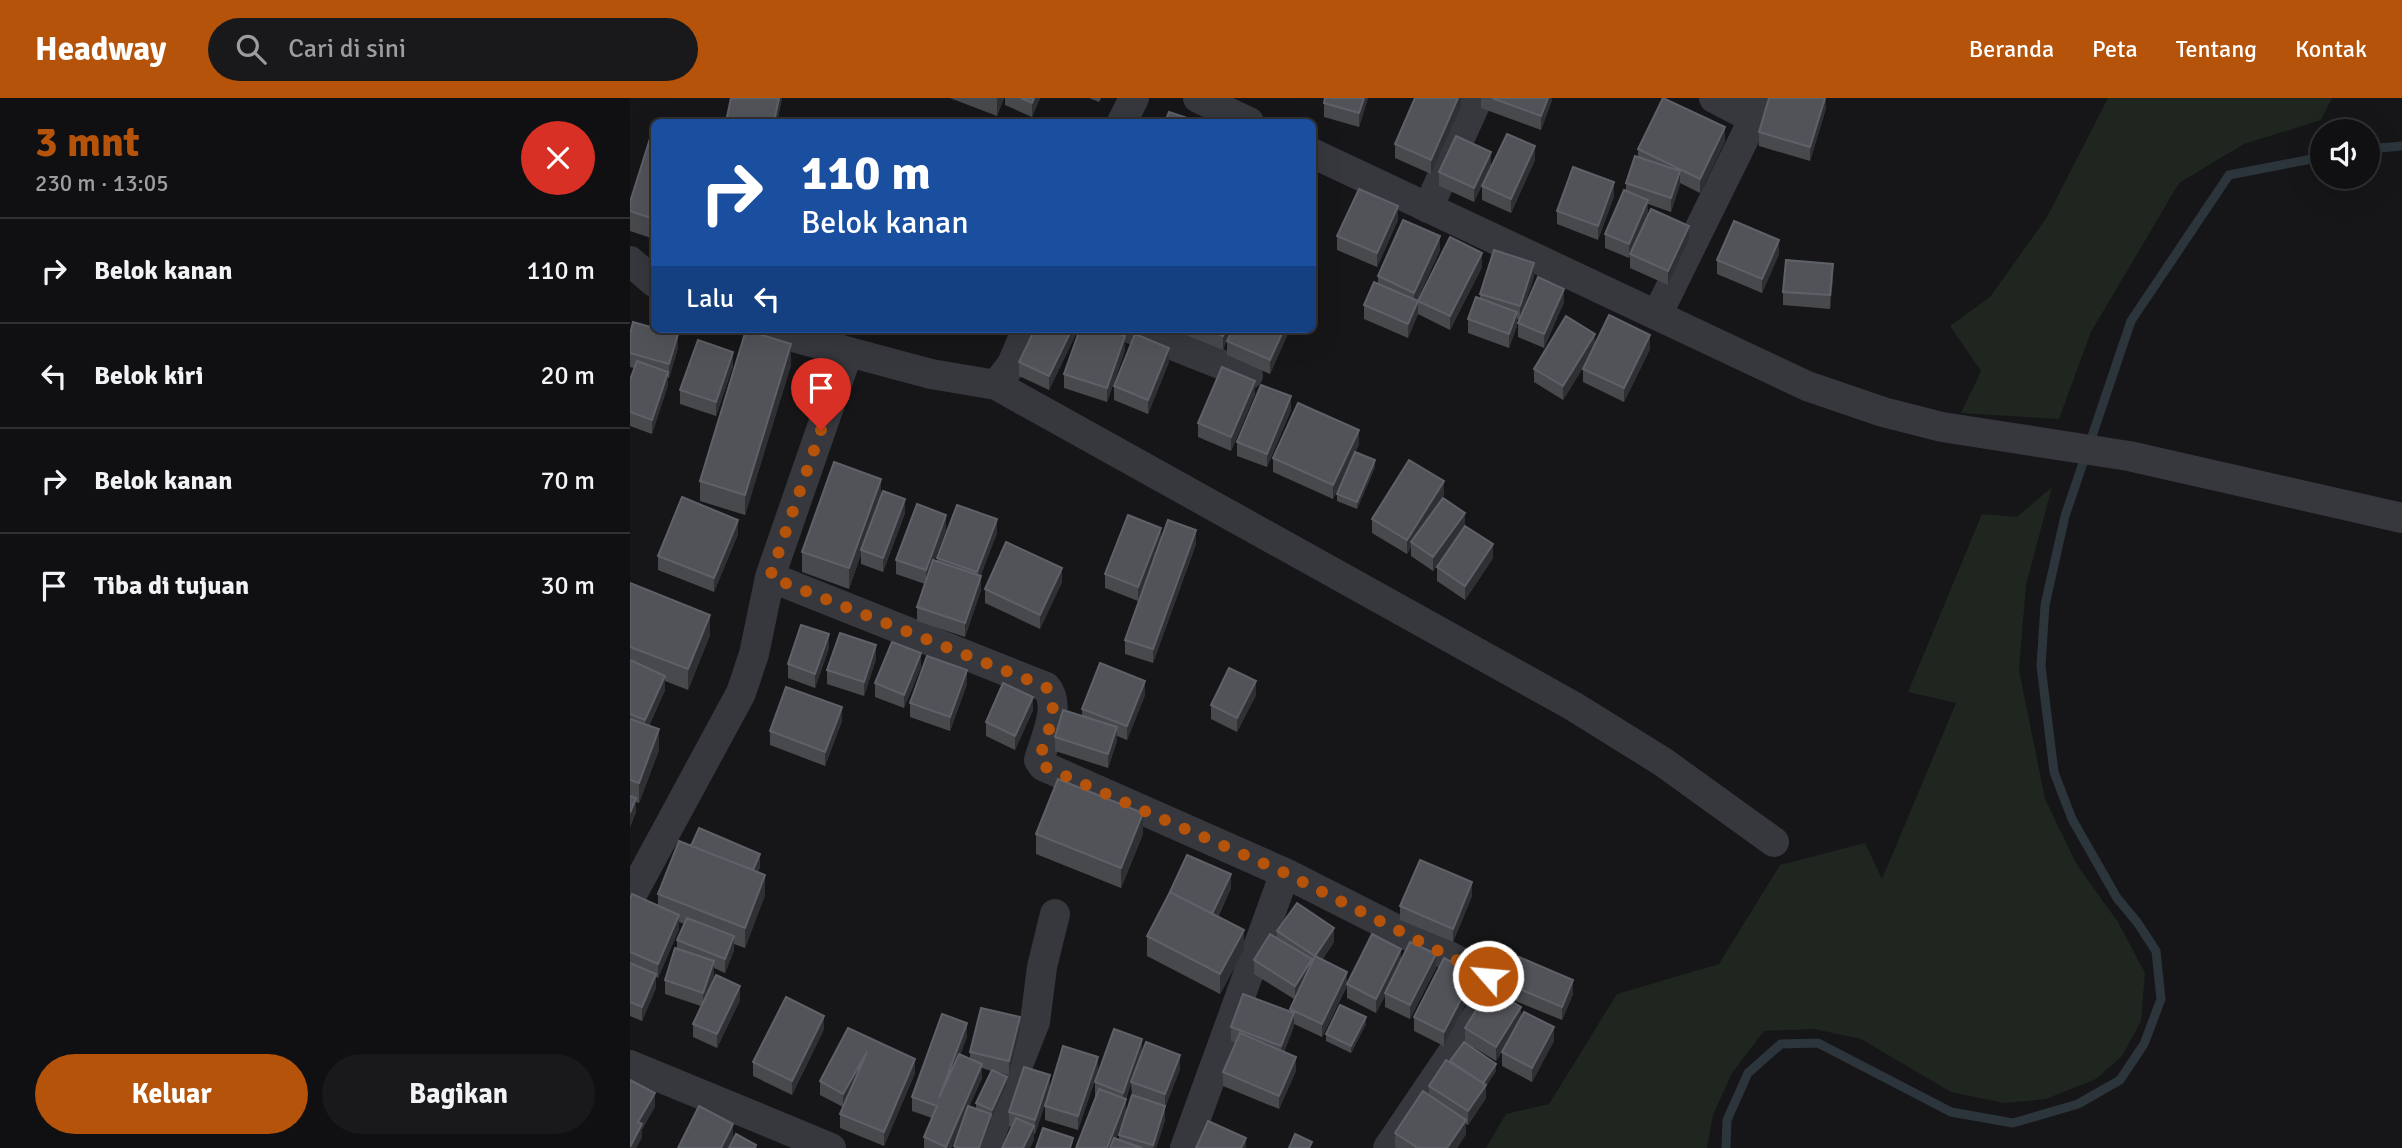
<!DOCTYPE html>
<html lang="id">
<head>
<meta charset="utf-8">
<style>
  :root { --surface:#101012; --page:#19191b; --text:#f1f3f6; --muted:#9c9d9f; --line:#303032; --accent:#b45309 }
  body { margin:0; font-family:Signika,sans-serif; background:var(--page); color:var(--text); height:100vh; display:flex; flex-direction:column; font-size:26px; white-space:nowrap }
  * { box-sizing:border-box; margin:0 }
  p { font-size:23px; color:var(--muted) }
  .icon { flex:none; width:38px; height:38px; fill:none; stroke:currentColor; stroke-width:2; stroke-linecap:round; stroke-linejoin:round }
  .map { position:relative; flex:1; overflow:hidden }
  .drawer { display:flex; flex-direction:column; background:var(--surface); width:630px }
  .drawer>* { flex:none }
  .guide { position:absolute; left:21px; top:21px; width:665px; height:214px; border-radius:10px; box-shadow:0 7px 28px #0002,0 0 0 2px var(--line); background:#1a4fa0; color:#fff; overflow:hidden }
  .tools { position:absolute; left:1680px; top:21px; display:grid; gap:14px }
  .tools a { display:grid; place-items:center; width:70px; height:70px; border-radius:50%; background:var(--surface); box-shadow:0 7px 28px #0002,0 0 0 2px var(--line); font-size:35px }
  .pin { position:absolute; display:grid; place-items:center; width:60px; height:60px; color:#fff; margin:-72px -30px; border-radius:50% 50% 50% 0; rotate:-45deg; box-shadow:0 0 7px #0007 }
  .pin .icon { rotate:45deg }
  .me { position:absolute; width:77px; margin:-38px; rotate:297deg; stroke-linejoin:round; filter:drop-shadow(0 0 5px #0008) }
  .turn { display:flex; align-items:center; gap:24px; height:147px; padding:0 35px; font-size:32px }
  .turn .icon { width:91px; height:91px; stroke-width:2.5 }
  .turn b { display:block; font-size:49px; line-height:60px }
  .then { display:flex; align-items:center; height:66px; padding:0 35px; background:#0003; gap:14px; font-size:26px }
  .round { display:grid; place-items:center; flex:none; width:74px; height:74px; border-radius:37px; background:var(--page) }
  .summary { display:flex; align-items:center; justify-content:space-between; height:119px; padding:0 35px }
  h1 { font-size:42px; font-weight:700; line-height:52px; color:var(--accent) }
  .button { display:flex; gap:14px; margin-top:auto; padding:14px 35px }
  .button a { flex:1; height:80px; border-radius:42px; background:var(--accent); color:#fff; font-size:28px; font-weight:700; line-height:80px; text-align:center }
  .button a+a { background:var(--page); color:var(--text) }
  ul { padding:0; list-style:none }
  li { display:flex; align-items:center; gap:21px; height:105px; padding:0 35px; border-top:2px solid var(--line) }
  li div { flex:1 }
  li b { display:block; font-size:26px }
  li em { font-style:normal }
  header { display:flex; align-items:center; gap:42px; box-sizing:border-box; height:98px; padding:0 35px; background:var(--accent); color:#fff }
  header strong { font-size:33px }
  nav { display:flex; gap:38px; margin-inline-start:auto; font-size:24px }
  .search { width:490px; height:63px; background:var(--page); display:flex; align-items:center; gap:18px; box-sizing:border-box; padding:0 24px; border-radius:38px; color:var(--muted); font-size:26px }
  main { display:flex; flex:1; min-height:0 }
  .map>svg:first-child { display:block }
</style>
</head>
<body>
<header>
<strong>Headway</strong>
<div class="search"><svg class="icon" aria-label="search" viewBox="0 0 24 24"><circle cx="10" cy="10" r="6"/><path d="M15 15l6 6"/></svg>Cari di sini</div>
<nav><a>Beranda</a><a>Peta</a><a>Tentang</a><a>Kontak</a></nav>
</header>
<main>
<section class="drawer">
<div class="summary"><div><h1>3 mnt</h1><p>230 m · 13:05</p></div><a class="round" style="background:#d93025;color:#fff"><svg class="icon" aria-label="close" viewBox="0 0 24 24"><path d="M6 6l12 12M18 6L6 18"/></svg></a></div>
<ul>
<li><svg class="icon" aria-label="right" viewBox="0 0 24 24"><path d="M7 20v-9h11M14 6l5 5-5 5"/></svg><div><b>Belok kanan</b></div><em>110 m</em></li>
<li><svg class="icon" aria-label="left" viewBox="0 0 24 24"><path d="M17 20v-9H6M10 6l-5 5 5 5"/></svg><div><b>Belok kiri</b></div><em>20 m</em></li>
<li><svg class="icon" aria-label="right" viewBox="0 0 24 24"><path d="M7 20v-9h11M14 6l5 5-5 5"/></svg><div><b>Belok kanan</b></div><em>70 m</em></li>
<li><svg class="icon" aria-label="arrive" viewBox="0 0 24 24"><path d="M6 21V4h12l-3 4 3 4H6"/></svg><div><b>Tiba di tujuan</b></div><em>30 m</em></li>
</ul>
<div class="button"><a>Keluar</a><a>Bagikan</a></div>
</section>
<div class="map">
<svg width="1772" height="1050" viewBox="0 0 1772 1050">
  <rect width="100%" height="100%" fill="#161618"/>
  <path fill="#1e261f" d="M1478,0H1702L1691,22L1614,46L1549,85L1461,234L1429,321L1331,315L1351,273L1320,228L1360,199L1417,119Z
    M1422,389L1396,487L1389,572L1415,701L1447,767L1488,824L1515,875L1511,923L1492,958L1466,981L1416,1001L1374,1005L1321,994L1231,941L1184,931L1134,933L1102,975L1083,1017L1077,1050H856L876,1016L919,1006L987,896L1089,866L1150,767L1235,745L1252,781L1326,605L1278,594L1352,416L1387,419Z"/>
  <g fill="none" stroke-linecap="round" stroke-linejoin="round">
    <path stroke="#2c353c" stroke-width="9" d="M1738,51L1772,48
      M1096,1050L1097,1022L1118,975L1151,946L1188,945L1321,1014L1383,1025L1448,1006L1490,982L1514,946L1531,901L1526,853L1507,824L1487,800L1442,721L1424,674L1411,568L1415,507L1435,418L1501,223L1599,77L1692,59"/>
    <path stroke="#37383d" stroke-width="30" d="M568,0L619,24
      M1084,0L1124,21
      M492,24L504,0
      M682,55L1177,288L1253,314L1312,329L1499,358L1772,420
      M798,110L848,0
      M0,163L24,184
      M1027,217L1134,0
      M133,231L301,276L366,287L382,266L397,231
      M502,231L618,277
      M366,287L943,608L1033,664L1144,744
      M140,479L416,589C432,608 415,640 409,662L413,668L655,775L858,878L863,888L861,898L758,1050
      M0,800L111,595L124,556L140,479L218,254
      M0,967L201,1050
      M355,1050L405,924L412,869L425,816
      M555,1050L655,775"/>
  </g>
  <path fill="#47494d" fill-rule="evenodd" d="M152,0L147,24H97V19Z
    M320,0H374L367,18Z
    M375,0H410L402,19L375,7Z
    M459,0H471L469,4Z
    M738,0L729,29L694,19V5Z
    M831,0V9L801,76L765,60V46Z
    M851,0H922V2L911,32L851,10Z
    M1196,0V10L1180,63L1129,48V34Z
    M24,28V141L0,133V104Z
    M1095,43L1070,95L1050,85L1041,114L1018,106V116L1011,133L1059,142L1038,187L1000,170V158L999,160L975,150V136L996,93V85L1008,59V51Z
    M905,62L881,115L852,102V88Z
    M861,68L844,104L809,88V74Z
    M984,98L968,142L927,126V113Z
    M768,122L747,169L707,152V138Z
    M810,152L787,202L788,203L852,169L820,232L788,216L778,240L734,221V207L748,186V178Z
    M1149,156L1132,195L1087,176V162Z
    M904,179L891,217L934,204L914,250L888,239V225L889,222L887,221V228L879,250L838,235V221L850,200V196Z
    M1203,180L1200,211L1153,207V194Z
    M315,231H330L329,235Z
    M447,231V234L419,292L389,278V264Z
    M546,231H601L593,252L546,233Z
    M603,231H660L640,276L597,257V243Z
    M0,236L48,250L39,280H38V287L22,336L0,328V282L4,270L0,269Z
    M965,245L1020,251L994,304L953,284V271L954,268L933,302L904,284V271Z
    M495,252L477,304L434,290V276Z
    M539,264L518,316L484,302V288Z
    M161,267L115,417L70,403V383Z
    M103,268L86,318L50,306V292Z
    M625,296L601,353L568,339V325Z
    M661,312L637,369L607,358V344Z
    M729,346L703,401L643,374V360Z
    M745,369L727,411L707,403V396Z
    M814,397L803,414L835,428L863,460L835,502L807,483V469L822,447L803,473L781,458V449L777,456L742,435V421Z
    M251,398L275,415L253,474L231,466V456L219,491L172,474V454Z
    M316,431L304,463L307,464V460L367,435L350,478L351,492L335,539L287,523V509L295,486L266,476V462Z
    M108,436L84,494L28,472V458Z
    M531,440L566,446L523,565L495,556V542L519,476L508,503L475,490V476Z
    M432,484L410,531L355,505V491Z
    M0,485L80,537L58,592L35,583V592L19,628L29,652L9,705L6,704V714L0,729Z
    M199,550L185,590L158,580V566Z
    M246,561L234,598L197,586V572Z
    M291,569L274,610L245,599V585Z
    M337,586L320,633L280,619V605Z
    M515,597L497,642L487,638V643L478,670L425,653V639L452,618V611Z
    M626,597L607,634L581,621V607Z
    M403,612L385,652L356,638V624Z
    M212,623L195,668L140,647V633Z
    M406,736H513L491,790L406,756Z
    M61,748L130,769L128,774L135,797L115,850L104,846V852L95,875L84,870V877L79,893L110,902L87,950L63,939V926L71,908L35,896V882L47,851V842L54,826L49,824V831L28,880L26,879V890L12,923L0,918V801L28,807V796Z
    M601,790L588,819L614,852L590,896L517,858V838Z
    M842,798L823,844L770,822V808Z
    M647,833L704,844L692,862L717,886L771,862L806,870L780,921L755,909V898L746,915L717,900V888L692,939L664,926L654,954L666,973L649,1011L593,988V974L606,945L601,943V929L660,914V911L664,901L624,876V862L647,840Z
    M878,886L943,896L932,922L878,900Z
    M844,890L814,948L784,933V919Z
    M891,919L924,943L902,984L872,968V954L878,944L866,963L835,944V930Z
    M736,926L721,955L696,943V936Z
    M194,931L162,997L123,978V964Z
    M390,933L379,977L368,974L377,986L362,1019H361V1023L351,1050H324L332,1025L321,1050H294V1039L302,1020L282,1013V999L337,939L330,956L340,961V954ZM352,970L361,973L346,1005V1011L339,1009L352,980Z
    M512,955L550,971L535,1010V1022L526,1050H446L466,998H465V984ZM501,985L502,998L489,1037V1042L486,1040L496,1015V1001Z
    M820,964L866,973L856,988V1000L838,1027L836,1026V1036L827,1050H767L765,1049V1035L799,997V988Z
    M468,973L448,1032L415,1022V1008Z
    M285,975L254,1048L210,1030V1016L213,1009L190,997V983Z
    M420,991L405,1036L404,1035V1042L379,1028V1014Z"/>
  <path fill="#2f3033" d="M149,0H152L147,24H144Z
    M367,0H374L367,18Z
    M404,0H410L402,19V5Z
    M734,0H738L729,29V15Z
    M828,0H831V9L801,76V62Z
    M918,0H922V2L911,32V18Z
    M1195,0H1196V10L1180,63V49Z
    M1095,29V43L1070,95V81Z
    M905,48V62L881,115V101Z
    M861,54V68L844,104V90Z
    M1050,73V87L1041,114V100Z
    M984,84V98L968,142V128Z
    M1018,102V116L999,160V146Z
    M768,108V122L747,169V155Z
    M1059,128V142L1038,187V173Z
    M810,138V152L784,208V195Z
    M1149,142V156L1132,195V181Z
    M852,155V169L820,232V218Z
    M904,165V179L890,222V208Z
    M1203,166V180L1200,211V197Z
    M934,191V204L914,250V236Z
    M788,203V216L778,240V226Z
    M887,214V228L879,250V236Z
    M442,231H447V234L419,292V278Z
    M596,231H601L593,252V238Z
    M654,231H660L640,276V262Z
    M48,236V250L39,280V266Z
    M965,236V250L933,302V288Z
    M1020,237V251L994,304V290Z
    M495,238V252L477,304V290Z
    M161,246V267L115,417V397Z
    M539,250V264L518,316V302Z
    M103,254V268L86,318V304Z
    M38,274V287L22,336V322Z
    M625,283V296L601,353V339Z
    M661,298V312L637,369V356Z
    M729,332V346L703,401V387Z
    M745,362V369L727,411V404Z
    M251,381V401L231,452V456L219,491V470Z
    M814,383V397L783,445L781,444V449L777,456V442Z
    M275,401V415L253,474V460Z
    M835,415V429L803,473V459Z
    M316,417V431L296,486V472Z
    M367,421V435L347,488V474Z
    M108,422V436L84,494V480Z
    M531,430V444L508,503V489Z
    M566,432V446L523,565V551Z
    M863,446V460L835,502V488Z
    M432,470V484L410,531V517Z
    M351,478V492L335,539V525Z
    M80,517V537L58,592V571Z
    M199,536V550L185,590V576Z
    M246,547V561L234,598V584Z
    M291,555V569L274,610V597Z
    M337,572V586L320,633V619Z
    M35,578V592L15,636V622Z
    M515,583V597L497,642V628Z
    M626,583V597L607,634V620Z
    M403,599V612L385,652V638Z
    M212,609V623L195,668V654Z
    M487,629V643L478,670V656Z
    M29,631V652L9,705V685Z
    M6,700V714L0,729V715Z
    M513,715V736L491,790V770Z
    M130,756V769L122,788V774Z
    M601,776V790L582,830V816Z
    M135,777V797L115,850V830Z
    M842,784V798L823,844V831Z
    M49,817V831L28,880V866Z
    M704,830V844L685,872V858Z
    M614,832V852L590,896V876Z
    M104,838V852L95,875V861Z
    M771,851V865L755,895V898L746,915V901Z
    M806,856V870L780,921V907Z
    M682,861V875L665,902V888Z
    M84,863V877L73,909V895Z
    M717,874V888L692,939V926Z
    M26,876V890L12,923V909Z
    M844,876V890L814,948V934Z
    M943,882V896L932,922V909Z
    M110,888V902L87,950V936Z
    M891,909V922L866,963V949Z
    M664,915V929L651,962V948Z
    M194,918V931L162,997V983Z
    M390,919V933L379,977V963Z
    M736,919V926L721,955V948Z
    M337,925V939L309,1014V1000Z
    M924,929V943L902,984V970Z
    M512,941V955L493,1008V995Z
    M237,954L213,1009V996Z
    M550,957V971L535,1010V1022L526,1050H523L535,1008V996Z
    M468,959V973L448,1032V1018Z
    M666,959V973L649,1011V998Z
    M285,961V975L254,1048V1034Z
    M352,966V980L321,1050H316Z
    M866,966V973L856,988V1000L838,1027V1013L853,985Z
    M420,977V991L405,1036V1022Z
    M377,979V986L362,1019V1012Z
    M25,995V1009L12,1032V1040L6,1050H0L8,1024Z
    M496,1001V1015L482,1050H477Z
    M361,1016V1023L351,1050H349Z
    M836,1022V1036L827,1050H817Z
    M103,1026V1040L98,1050H91Z
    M404,1028V1042L400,1050H393Z
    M616,1040V1050H611Z"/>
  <path fill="#525359" stroke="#5f6168" stroke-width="2" d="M101,0H149L144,24H122L97,19Z
    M391,0H404L402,5Z
    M695,0H734L729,15L694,5Z
    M785,0H828L801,62L765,46Z
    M862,0H918L911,18Z
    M1033,0L1095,29L1070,81L1008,51Z
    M1139,0H1195L1180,49L1129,34Z
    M539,14L569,24H535Z
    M399,21L410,24H398Z
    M24,28V121L0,113V104Z
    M877,36L905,48L881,101L852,88Z
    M826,38L861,54L844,90L809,74Z
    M1005,58L1050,73L1041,100L996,85Z
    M943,69L984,84L968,128L927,113Z
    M729,91L768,108L747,155L707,138Z
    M994,92L1018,102L999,146L975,136Z
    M1021,111L1059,128L1038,173L1000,156Z
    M773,122L810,138L784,195L748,178Z
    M1104,123L1149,142L1132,181L1087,162Z
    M820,139L852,155L820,218L788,203L778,226L734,207L744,184L788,203Z
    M864,152L904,165L890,208L850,196Z
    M1156,162L1203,166L1200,197L1153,194Z
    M908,179L934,191L914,236L888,225Z
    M846,199L887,214L879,236L838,221Z
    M979,217L1020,237L994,290L953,271Z
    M936,218L965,236L933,288L904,271Z
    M3,224L24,230V231L48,236L39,266L0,255V236Z
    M405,231H442L419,278L389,264Z
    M450,231H473L495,238L477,290L434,276Z
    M576,231H596L593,238Z
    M603,231H654L640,262L597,243Z
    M116,232L161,246L115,397L70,383Z
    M505,236L539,250L518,302L484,288Z
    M68,242L103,254L86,304L50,292Z
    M7,263L38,274L22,322L0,314V282Z
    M592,269L625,283L601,339L568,325Z
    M631,287L661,298L637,356L607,344Z
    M668,305L729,332L703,387L643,360Z
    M725,354L745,362L727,404L707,396Z
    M779,362L814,383L777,442L742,421Z
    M204,364L251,381L219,470L172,454Z
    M253,393L275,401L253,460L231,452Z
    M52,399L108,422L84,480L28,458Z
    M813,400L835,415L803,459L781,444Z
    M287,406L316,417L296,472L266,462Z
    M327,407L367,421L347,474L307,460Z
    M498,417L531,430L508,489L475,476Z
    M538,422L566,432L523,551L495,542Z
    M835,428L863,446L835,488L807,469Z
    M376,444L432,470L410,517L355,491Z
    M303,462L351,478L335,525L287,509Z
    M0,485L80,517L58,571L0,549Z
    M171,527L199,536L185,576L158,566Z
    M210,535L246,547L234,584L197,572Z
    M262,544L291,555L274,597L245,585Z
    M297,558L337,572L320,619L280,605Z
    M0,562L35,578L15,622L0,616Z
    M470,565L515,583L497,628L452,611Z
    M599,570L626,583L607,620L581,607Z
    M373,585L403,599L385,638L356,624Z
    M156,589L212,609L195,654L140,633Z
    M433,612L487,629L478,656L425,639Z
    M0,621L29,631L9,685L0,682Z
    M428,681L513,715L491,770L406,736Z
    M0,698L6,700L0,715Z
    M69,730L130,756L123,772L61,748Z
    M49,743L135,777L115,830L28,796Z
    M557,757L601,776L582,816L540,794L539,796Z
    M790,762L842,784L823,831L770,808Z
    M540,794L614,832L590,876L517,838Z
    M2,796L49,817L28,866L0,854V801Z
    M667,805L704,830L685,858L647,833Z
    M57,820L104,838L95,861L47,842Z
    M640,836L682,861L665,888L624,862Z
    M742,836L771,851L746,901L717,886Z
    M780,844L806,856L780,907L755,895Z
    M45,850L84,863L73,895L35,882Z
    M685,858L717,874L692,926L660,911Z
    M889,859L943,882L932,909L878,886Z
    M814,860L844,876L814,934L784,919Z
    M0,865L26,876L12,909L0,904Z
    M86,877L110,888L87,936L63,926Z
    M860,890L891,909L866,949L835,930Z
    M613,896L664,915L651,948L601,929Z
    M156,899L194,918L162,983L123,964Z
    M710,907L736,919L721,948L696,936Z
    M351,910L390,919L379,963L340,954Z
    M894,914L924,929L902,970L872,954Z
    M312,916L337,925L309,1000L329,956L352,966L316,1049L294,1039L307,1008L282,999Z
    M218,930L285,961L254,1034L210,1016L237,954L213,996L190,983Z
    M484,931L512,941L493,995L465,984Z
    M610,935L666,959L649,998L593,974Z
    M516,944L550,957L535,996L501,984Z
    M834,944L866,966L853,985L820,963Z
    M433,948L468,959L448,1018L415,1008Z
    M816,962L856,987L838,1013L799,988Z
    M394,969L420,977L405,1022L379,1014Z
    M362,972L377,979L362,1012L346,1005Z
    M0,982L25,995L8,1024L12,1026L0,1049Z
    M469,991L496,1001L477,1050H446Z
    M793,993L836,1022L817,1050H788L765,1035Z
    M502,997L535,1008L523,1047L489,1037Z
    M69,1008L103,1026L91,1050H48Z
    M338,1008L361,1016L349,1050H330L324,1048Z
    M386,1020L404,1028L393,1050H372Z
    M578,1023L616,1040L611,1050H566Z
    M413,1030L443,1040L440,1050H406Z
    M106,1036L126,1047L125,1050H99Z
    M665,1036L682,1044L679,1050H659Z
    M484,1040L512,1050H480Z"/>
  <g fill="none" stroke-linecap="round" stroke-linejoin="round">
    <path stroke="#b45309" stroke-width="12" stroke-dasharray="0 21.6" d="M191,332L140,479L416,589C432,608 415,640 409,662L413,668L655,775L858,878"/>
  </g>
</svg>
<div class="tools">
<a><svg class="icon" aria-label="sound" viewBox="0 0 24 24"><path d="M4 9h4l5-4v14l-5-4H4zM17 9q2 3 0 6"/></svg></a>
</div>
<div class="pin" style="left:191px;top:332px;background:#d93025"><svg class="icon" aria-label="arrive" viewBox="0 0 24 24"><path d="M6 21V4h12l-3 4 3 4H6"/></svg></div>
<svg class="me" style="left:858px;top:878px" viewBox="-20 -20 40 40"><circle r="17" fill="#b45309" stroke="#fff" stroke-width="3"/><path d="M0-11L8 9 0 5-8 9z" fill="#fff"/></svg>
<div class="guide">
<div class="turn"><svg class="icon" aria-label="right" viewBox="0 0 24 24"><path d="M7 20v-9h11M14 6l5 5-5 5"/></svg><div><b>110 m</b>Belok kanan</div></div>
<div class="then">Lalu<svg class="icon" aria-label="left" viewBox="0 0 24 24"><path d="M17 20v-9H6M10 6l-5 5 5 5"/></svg></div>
</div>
</div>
</main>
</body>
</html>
